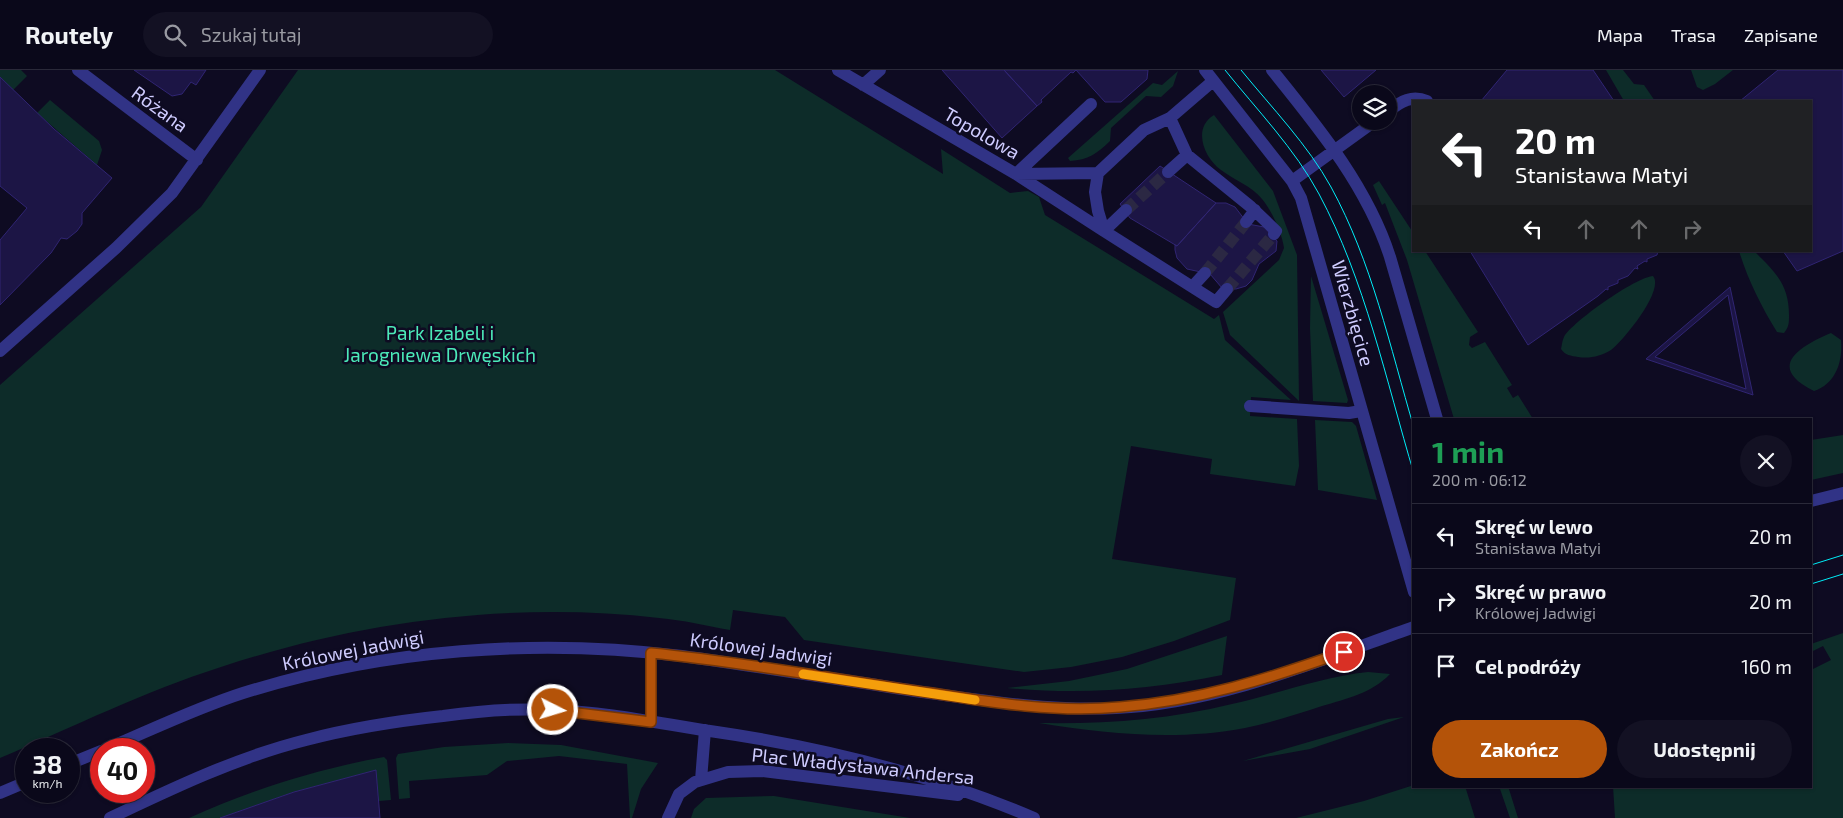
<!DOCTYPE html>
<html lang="pl">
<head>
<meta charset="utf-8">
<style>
  :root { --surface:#0a081a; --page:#131123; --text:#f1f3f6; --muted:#999aa2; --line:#2a2939; --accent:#b45309 }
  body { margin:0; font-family:"Exo 2",sans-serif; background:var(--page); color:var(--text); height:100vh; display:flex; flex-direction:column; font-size:19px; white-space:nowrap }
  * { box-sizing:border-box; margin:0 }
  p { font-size:16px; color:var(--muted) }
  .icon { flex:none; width:28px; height:28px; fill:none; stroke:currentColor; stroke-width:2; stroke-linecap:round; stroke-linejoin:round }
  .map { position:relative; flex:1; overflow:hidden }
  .panel { position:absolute; left:1412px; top:348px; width:400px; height:370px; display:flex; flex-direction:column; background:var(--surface); border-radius:0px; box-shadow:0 1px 4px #0004,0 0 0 1px var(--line) }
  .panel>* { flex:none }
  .top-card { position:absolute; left:1412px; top:30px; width:400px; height:152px; border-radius:0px; box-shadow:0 1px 4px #0004,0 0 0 1px var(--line); background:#202124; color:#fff; overflow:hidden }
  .tools { position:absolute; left:1352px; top:15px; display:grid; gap:10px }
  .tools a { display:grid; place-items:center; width:45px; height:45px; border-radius:50%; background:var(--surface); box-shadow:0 1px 4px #0004,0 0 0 1px var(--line); font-size:25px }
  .speed { position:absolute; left:15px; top:668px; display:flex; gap:10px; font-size:25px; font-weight:700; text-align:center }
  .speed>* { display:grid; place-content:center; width:65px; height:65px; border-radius:50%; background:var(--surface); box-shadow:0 1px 4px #0004,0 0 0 1px var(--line); line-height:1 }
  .speed small { font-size:12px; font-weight:400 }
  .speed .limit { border:8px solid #d22; background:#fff; color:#111 }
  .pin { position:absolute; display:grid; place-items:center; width:42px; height:42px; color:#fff; margin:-21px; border:2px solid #fff; border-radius:50%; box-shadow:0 1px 5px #0007 }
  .me { position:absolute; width:55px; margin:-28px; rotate:95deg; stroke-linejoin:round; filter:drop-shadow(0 0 4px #0008) }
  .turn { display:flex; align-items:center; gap:18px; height:105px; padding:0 20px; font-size:22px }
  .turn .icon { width:65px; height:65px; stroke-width:2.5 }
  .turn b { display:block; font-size:35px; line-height:42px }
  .lanes { display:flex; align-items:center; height:48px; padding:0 20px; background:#0003; justify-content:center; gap:25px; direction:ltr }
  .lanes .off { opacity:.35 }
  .round { display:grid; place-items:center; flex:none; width:52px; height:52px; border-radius:26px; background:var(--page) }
  .overview { display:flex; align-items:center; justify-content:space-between; height:85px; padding:0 20px }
  h1 { font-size:30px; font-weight:700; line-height:38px; color:#1e9e55 }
  .action { display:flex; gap:10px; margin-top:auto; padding:10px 20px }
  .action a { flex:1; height:58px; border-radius:30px; background:var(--accent); color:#fff; font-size:20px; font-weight:700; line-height:58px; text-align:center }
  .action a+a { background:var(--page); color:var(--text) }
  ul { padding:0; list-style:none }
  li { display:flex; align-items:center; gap:15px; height:65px; padding:0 20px; border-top:1px solid var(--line) }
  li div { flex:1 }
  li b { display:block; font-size:19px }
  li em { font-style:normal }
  header { display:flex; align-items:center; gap:30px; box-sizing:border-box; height:70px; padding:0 25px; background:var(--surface); border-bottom:1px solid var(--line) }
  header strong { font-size:24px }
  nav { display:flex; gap:28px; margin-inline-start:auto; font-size:18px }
  .search { width:350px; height:45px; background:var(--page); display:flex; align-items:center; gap:12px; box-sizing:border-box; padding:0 18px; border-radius:28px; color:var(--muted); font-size:19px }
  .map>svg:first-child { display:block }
</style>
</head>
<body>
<header>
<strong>Routely</strong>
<div class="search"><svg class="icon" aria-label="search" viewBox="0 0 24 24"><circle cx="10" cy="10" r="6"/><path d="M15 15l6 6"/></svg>Szukaj tutaj</div>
<nav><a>Mapa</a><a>Trasa</a><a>Zapisane</a></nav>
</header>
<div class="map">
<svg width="1843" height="748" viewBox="0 0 1843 748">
  <rect width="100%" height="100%" fill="#0e0b22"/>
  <path fill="#0d2c29" d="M0,0H21L27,6L13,20L0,7Z
    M298,0H775L943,104L941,79L1010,123L1028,121L1039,127L1045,145L1214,249L1219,245L1225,270L1291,330L1251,327L1250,346L1297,349L1299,396L1295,416L1210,404L1212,389L1131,376L1112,489L1236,508L1230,550L1174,571L1122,587L1071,597L1024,602L804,570L785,547L733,540L730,560C707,556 683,550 659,548C513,531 360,551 221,597C145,621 73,657 0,688V315L201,137Z
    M1606,0H1623L1634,14L1644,15L1655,31H1624Z
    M1691,0H1733L1715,14L1703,20L1697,17Z
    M1178,1L1173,16L1161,27L1146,26L1111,58L1110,71C1098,83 1088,90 1070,91L1068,88L1153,13L1162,15Z
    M50,30L99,71L102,80L97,95L37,43Z
    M1214,45L1273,121L1297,185L1299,331L1230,265L1223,242L1279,190L1284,178C1282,163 1272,141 1262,129C1252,116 1234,110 1221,100C1204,88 1192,58 1214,45Z
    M1379,111L1414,164V181H1425L1478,262L1470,267L1469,275L1472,278L1485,272L1512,315L1507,318L1513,328L1518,325L1533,349H1454L1407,190L1385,133L1382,135L1373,115Z
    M1739,181H1754C1775,202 1789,214 1789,245C1789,253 1789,257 1784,263L1777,262C1761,236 1748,210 1739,181Z
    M1311,206L1348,330L1347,333L1313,331L1310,258Z
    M1653,206C1665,220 1623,271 1611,280C1601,286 1590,289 1578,287C1571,286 1565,285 1561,279C1562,275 1562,271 1564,267C1572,252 1636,207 1653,206Z
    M1831,263L1841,270C1843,291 1836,314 1814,321C1765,297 1800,276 1831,263Z
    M1315,350L1352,352L1356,356L1377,430L1318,420Z
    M1843,365V403L1811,410V370Z
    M1843,563V748H1615L1613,716H1811V600L1831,590L1823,576L1811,582V574Z
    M1227,566L1222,605C1148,620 1082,625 1007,618L1069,611L1127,599Z
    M1368,602L1390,604C1372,623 1346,629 1322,636C1297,644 1271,653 1245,658C1177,671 1107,664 1039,653C1105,654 1167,650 1232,634C1277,624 1321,607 1368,602Z
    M1404,647L1310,679L1243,691L1388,649Z
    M508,673L561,675L658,693L641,719L632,748H630L627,694L559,686L507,691L487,705L409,711L410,728L399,729L396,688L398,684L444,677Z
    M384,687L387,690L391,730L379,731L376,700L294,722L220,748H189C251,720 317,699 384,687Z
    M1414,715L1465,716L1475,748H1296L1364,731Z
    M1499,716H1508L1518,748H1510Z
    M774,726L910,748H691L694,739L706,728Z"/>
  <path fill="#1c1545" stroke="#302573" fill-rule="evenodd" d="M134,0H206L196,15L191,12L182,24L172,26Z
    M942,0H1004L1037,36L1002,68Z
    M1004,0H1148L1147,9L1121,32H1105L1076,0L1073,3L1071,2L1041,30L1042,32L1037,36Z
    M1321,0H1376L1344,27Z
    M1507,0H1593L1614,31H1481Z
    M1778,0H1843V181L1797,201L1783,181H1811V31H1740Z
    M0,7L54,59L112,108L82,143V154L77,161L67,169L61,168L51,183L0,235V170L27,138L0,116Z
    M1160,96L1216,133L1177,176L1130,148L1120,134Z
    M1216,133H1226L1235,137L1248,154L1264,157L1277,171L1276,181L1259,194L1252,210L1246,216L1236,219L1222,218L1210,204L1187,199L1177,188L1175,180V175L1177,176Z
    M1470,181H1658L1657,185L1647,189V192L1645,191L1637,196L1638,199L1635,198L1628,206L1618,210V213L1608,217V220L1606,219L1598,226L1528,275Z
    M1730,217L1753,325L1646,289ZM1728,225L1746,319L1655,287Z
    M376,700L380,748H220L294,722Z"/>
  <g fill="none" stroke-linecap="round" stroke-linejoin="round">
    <path stroke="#2b2843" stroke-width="12" stroke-dasharray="12 6" stroke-linecap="butt" d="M1126,140L1168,102
      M1205,203L1246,152
      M1227,219L1274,164"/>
    <path stroke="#313386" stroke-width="12" d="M78,0L197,90
      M838,0L1016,104L1104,161L1126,140
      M1205,0L1292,111L1301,128L1414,522
      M1272,0C1318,57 1367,116 1390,187L1437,349
      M1213,11L1170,48L1144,60L1098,103L1095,122L1098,141L1104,161L1216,232L1227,219
      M863,15L880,0
      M1389,41C1401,31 1412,25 1427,31
      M1170,48L1187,85L1251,137L1276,161L1274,164
      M1168,102L1187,85
      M1016,104L1091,34
      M1016,104L1098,103
      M1292,111L1375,51
      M1246,152L1255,140
      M1193,216L1205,203
      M0,281L116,178L172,123L260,0
      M1250,336L1349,343L1361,341
      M1811,431L1843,423
      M651,583V652
      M106,679C151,660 196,638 243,623C384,579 536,568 682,586C762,597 842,610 922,622C986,631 1050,641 1116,638C1219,633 1318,591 1414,557
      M69,694L101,681
      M701,710L705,660
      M0,723L26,712
      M110,748C173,718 238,687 306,670C351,658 397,651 443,646C479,641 517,638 553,640C606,642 658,653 710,661C821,677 931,704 1034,748
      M668,748L679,724L695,712L728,702L762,701L958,725"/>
    <path stroke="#00edf7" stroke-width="1" d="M1225,0C1257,40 1295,79 1319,124C1365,210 1386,310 1414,404
      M1241,0C1272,38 1308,75 1331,117C1372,192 1390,277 1414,358
      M1811,495L1843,485
      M1811,514L1843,504"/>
  </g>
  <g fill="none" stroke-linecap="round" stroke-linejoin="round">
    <g stroke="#753606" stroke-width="12">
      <path id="route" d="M553,640L651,652V583C745,592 839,610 932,623C994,633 1057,643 1120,637C1198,631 1271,608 1344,582"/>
    </g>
    <use href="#route" stroke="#b45309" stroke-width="9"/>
    <path stroke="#f59e0b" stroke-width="9" d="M803,604L975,630"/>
  </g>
  <g text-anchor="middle" stroke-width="5" stroke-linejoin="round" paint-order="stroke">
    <g font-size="19" fill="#cfccff" stroke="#0e0b22">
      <text transform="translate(160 39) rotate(36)" y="7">Różana</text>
      <text transform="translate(982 63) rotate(30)" y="7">Topolowa</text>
      <text transform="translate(1353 243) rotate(74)" y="7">Wierzbięcice</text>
      <text transform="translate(761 579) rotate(8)" y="7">Królowej Jadwigi</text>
      <text transform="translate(353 580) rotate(-11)" y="7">Królowej Jadwigi</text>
      <text transform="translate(863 696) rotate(6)" y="7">Plac Władysława Andersa</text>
    </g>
    <g font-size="19" fill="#4ceab9" stroke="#0e0b22">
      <text x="440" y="270">Park Izabeli i<tspan x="440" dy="22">Jarogniewa Drwęskich</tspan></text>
    </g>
  </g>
</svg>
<div class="tools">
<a><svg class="icon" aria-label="layers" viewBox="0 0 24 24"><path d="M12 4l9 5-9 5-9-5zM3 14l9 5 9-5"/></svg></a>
</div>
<div class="speed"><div>38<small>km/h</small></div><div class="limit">40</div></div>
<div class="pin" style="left:1344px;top:582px;background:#d93025"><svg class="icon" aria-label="arrive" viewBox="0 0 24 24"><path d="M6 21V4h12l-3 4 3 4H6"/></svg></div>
<svg class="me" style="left:553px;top:640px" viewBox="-20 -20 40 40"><circle r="17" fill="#b45309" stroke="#fff" stroke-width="3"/><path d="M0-11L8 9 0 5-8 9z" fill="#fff"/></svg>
<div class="top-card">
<div class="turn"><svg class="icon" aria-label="left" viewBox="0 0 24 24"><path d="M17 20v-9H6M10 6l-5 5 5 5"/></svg><div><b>20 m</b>Stanisława Matyi</div></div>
<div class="lanes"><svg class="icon" aria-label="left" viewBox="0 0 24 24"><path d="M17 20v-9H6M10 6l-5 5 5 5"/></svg><svg class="icon off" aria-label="ahead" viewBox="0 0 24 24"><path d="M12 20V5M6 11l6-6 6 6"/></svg><svg class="icon off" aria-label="ahead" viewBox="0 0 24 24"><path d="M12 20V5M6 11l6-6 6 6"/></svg><svg class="icon off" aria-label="right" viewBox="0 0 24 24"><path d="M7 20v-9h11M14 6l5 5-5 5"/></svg></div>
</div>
<section class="panel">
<div class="overview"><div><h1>1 min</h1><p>200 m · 06:12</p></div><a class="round"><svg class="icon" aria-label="close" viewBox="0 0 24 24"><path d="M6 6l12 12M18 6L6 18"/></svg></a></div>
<ul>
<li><svg class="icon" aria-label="left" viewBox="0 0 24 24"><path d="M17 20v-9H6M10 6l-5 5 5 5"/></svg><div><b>Skręć w lewo</b><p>Stanisława Matyi</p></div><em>20 m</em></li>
<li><svg class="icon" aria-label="right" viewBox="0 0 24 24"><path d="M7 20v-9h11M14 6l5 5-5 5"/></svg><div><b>Skręć w prawo</b><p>Królowej Jadwigi</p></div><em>20 m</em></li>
<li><svg class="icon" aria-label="arrive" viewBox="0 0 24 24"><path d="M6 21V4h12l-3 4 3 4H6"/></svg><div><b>Cel podróży</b></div><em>160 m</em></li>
</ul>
<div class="action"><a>Zakończ</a><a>Udostępnij</a></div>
</section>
</div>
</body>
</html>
